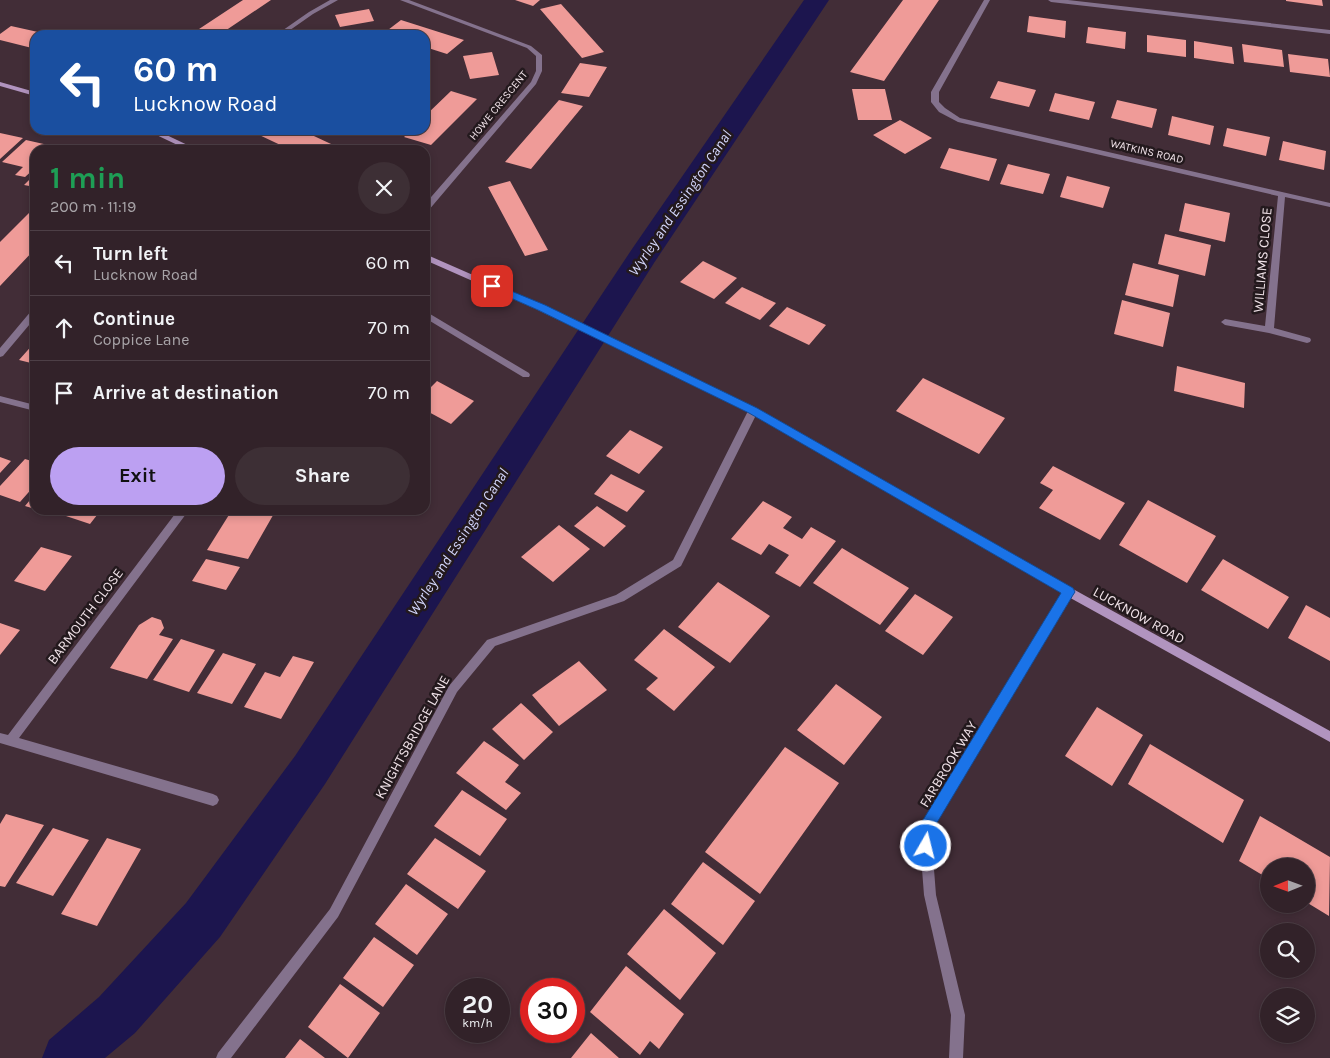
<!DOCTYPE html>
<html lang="en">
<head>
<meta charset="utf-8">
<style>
  :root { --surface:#322229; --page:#3d2f35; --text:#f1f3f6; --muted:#a8a4a8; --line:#4d3f46; --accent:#bca0f2 }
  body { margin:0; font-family:Karla,sans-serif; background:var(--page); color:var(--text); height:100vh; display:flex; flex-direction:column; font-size:19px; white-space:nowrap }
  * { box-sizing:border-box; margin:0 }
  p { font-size:16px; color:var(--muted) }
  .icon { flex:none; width:28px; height:28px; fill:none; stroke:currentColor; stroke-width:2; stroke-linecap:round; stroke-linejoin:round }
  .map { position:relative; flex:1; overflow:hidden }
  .details { position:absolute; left:30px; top:145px; width:400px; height:370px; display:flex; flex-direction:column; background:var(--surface); border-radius:15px; box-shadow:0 2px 8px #0003,0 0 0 1px var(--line) }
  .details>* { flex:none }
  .guide { position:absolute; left:30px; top:30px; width:400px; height:105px; border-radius:15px; box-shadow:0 2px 8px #0003,0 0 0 1px var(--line); background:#1a4fa0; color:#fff; overflow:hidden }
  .needle { width:32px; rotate:269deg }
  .tools { position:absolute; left:1260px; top:858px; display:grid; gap:10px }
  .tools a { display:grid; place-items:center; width:55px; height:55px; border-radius:50%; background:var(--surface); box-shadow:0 2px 8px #0003,0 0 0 1px var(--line); font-size:25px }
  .speed { position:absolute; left:445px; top:978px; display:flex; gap:10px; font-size:25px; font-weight:700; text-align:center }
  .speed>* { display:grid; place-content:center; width:65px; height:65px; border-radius:50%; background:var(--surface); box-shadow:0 2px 8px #0003,0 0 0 1px var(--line); line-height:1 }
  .speed small { font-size:12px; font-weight:400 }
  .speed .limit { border:8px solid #d22; background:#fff; color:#111 }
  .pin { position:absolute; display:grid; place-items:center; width:42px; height:42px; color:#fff; margin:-21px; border-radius:10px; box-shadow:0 2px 8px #0006 }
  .me { position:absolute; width:55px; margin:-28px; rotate:8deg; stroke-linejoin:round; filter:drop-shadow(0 0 4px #0008) }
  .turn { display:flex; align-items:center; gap:18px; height:105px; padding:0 20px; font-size:22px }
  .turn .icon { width:65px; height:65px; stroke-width:2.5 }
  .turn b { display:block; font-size:35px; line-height:42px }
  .round { display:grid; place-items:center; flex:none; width:52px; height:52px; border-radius:26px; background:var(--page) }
  .overview { display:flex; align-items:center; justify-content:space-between; height:85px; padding:0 20px }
  h1 { font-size:30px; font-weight:700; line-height:38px; color:#1e9e55 }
  .action { display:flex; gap:10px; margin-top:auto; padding:10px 20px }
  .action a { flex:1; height:58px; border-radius:30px; background:var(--accent); color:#111; font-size:20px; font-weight:700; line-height:58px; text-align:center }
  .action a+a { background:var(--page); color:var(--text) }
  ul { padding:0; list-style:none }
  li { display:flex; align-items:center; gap:15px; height:65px; padding:0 20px; border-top:1px solid var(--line) }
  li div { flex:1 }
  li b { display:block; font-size:19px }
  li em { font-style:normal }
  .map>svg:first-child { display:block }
</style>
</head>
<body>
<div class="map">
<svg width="1330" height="1058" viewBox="0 0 1330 1058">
  <rect width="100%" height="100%" fill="#422d37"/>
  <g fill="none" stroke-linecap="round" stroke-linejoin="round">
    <path fill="#1c154e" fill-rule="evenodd" d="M804,0H829L654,263L325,784L220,937L135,1033L105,1058H42L49,1040L99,997L186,903L295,756L632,249Z"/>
  </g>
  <path fill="#ef9b98" d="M243,0H271L219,35H207L196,31Z
    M515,0H540L533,6Z
    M903,0H939L884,81L850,72Z
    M1286,0H1322L1323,6L1286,1Z
    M561,4L604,52L582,58L540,9Z
    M369,9L374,21L340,27L335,15Z
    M1029,16L1066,21L1065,38L1027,32Z
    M401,20L464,40L447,54L425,47V35L384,33Z
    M11,26L47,34V35H35V46L32,48L0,40V34Z
    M1088,27L1126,32L1125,49L1086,43Z
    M1147,35L1186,40V57L1147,52Z
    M1194,41L1232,47L1234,64L1194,58Z
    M1242,44L1282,50L1284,67L1244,62Z
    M492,52L499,75L470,79L463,56Z
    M1288,54L1328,59L1330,77L1290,72Z
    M580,63L607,67L589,97L561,93Z
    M998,81L1036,90L1029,107L990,98Z
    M852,89H885L892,120H858Z
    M451,91L477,99L431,145L404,137L411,130H425V116Z
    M1055,93L1095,102L1089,120L1049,111Z
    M559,100L583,106L531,169L505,162Z
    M1117,100L1157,109L1152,128L1111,118Z
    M1172,116L1214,126L1210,145L1168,135Z
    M900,120L932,138L905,154L873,135Z
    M1227,128L1270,137L1266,156L1223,146Z
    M256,130H301L344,150H291L253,132Z
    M0,133L23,138L0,159Z
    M26,140L57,147L54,150H35V168L25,177L15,175L23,167L2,162Z
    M1283,141L1326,151L1324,170L1279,160Z
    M949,148L997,159L989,181L940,168Z
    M1008,164L1050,174L1043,194L1000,184Z
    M35,174V187L24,185Z
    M1067,176L1110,187L1103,208L1060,197Z
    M510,181L548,250L525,256L488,187Z
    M1185,203L1230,213L1225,242L1179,231Z
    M35,207V249L0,286V242Z
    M1165,234L1211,245L1205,276L1158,264Z
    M703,261L737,278L714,299L680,282Z
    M1133,263L1179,275L1173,307L1125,295Z
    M742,287L776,303L760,320L725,303Z
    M1122,300L1170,313L1163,347L1114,334Z
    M787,307L826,325L809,345L769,326Z
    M35,342V364L19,360Z
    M1177,366L1245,383L1244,408L1174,391Z
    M923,378L1005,418L979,454L896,411Z
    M437,381L474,401L451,424L425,410V393Z
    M630,430L663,447L639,474L606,456Z
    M0,457L11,461L0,473Z
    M25,459L35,462V485L20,502L0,495V486Z
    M1053,466L1125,503L1100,540L1039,508L1053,490L1040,483Z
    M611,474L645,491L627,512L594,494Z
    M35,494V509L25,506Z
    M1148,500L1216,536L1187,583L1119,545Z
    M763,501L792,517L783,528L802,539L811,527L836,541L800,587L775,573L789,555L769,544L761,555L731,539Z
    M597,506L626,526L604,547L574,526Z
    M67,510H101L90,524L63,515Z
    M232,510H276L248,559L207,550Z
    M559,525L590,549L553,582L521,557Z
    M41,547L72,556L45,591L14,581Z
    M842,548L909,588L880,625L813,583Z
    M206,559L240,567L226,590L192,581Z
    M1223,559L1289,597L1268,629L1201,590Z
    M718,582L770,616L730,663L678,627Z
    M915,594L953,617L923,655L885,631Z
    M1306,605L1330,618V661L1288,638Z
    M152,617L161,620L164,628L159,635L173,639L147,679L110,668L139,625Z
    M0,623L20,630L0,655Z
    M664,629L715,667L674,711L646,689L658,678L634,660Z
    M181,639L215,650L189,692L153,680Z
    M223,653L256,664L232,704L197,693Z
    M293,656L314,662L281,719L244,707L265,672L280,677Z
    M579,661L607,690L559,726L532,695Z
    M836,684L882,717L844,765L797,730Z
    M521,703L553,732L524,760L492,729Z
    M1097,707L1143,735L1112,786L1065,756Z
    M484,741L519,765L505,782L521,793L506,810L456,773Z
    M1150,744L1244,800L1223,843L1128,784Z
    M785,747L839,783L760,894L705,852Z
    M462,790L507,819L480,856L434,826Z
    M6,814L44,825L5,887L0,886V824Z
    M1260,816L1330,857L1329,916L1306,902V866H1269V879L1239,861Z
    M53,828L89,840L53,896L16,883Z
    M107,838L141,849L97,926L61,914Z
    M435,838L486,871L458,909L407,874Z
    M703,862L755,901L723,945L671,904Z
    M406,884L448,914L417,955L375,924Z
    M664,909L716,953L680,1000L627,954Z
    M374,937L414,965L383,1007L343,978Z
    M626,966L684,1014L659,1049L650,1041L640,1055L590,1012Z
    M340,984L380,1013L348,1058L308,1027Z
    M591,1033L619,1058H571Z
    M300,1039L325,1058H285Z"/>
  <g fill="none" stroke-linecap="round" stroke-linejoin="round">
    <path fill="#84728d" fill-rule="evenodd" d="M330,0H338L313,14L283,35H276L309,12Z
      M400,0H409L531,46L542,55V71L536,84L428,211L425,212V204L531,82L536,71V56L527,48Z
      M984,0H990L939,92V102L945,108L960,118L1330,203V207L1285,197L1274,328L1310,338L1311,340L1310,342L1307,343L1269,333L1225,325L1221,322L1225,319L1265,326L1278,196L958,122L939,112L931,102V92Z
      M1048,0H1068L1330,30V34L1051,2Z
      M35,309V318L3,356L0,357V348L32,310Z
      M425,311L529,373L530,375L529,377H523L425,318Z
      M0,396L35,405V411L0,402Z
      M753,408L758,411L681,566L624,601L495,646L457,692L338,917L231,1058H216L218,1053L330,909L449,686L487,640L616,595L673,560L748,411Z
      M178,510H189L19,738L213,794L217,796L219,800L217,804L213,806L0,743V733L8,735Z
      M1069,588L1073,589L1074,592L1073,595L931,831L936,895L965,1015L963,1058H949L951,1015L924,895L919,830L1065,589Z"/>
    <path fill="#b194bf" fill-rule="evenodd" d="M0,82L35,92V96L0,86Z
      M146,130H156L198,150H188Z
      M425,254L544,306L756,409L1073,589L1330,731V742L1065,595L750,413L538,310L425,260Z"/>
  </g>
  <path fill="#1a73e8" stroke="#114b97" d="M492,283L545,305L757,408L1073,588L1075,592L1073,595L932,831L933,846L931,851L926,853L922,851C918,843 917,833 920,825L1061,593L749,413L538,310L488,288V284Z"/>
  <g text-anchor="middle" stroke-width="5" stroke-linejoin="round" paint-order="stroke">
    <g font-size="11" fill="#f0e2e8" stroke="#23191d">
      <text transform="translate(498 105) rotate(-51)" y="4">HOWE CRESCENT</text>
      <text transform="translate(1147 151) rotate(13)" y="4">WATKINS ROAD</text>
    </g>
    <g font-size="14" fill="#f0e2e8" stroke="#23191d">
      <text transform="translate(1262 260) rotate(-85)" y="5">WILLIAMS CLOSE</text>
      <text transform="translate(1139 615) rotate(29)" y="5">LUCKNOW ROAD</text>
      <text transform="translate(85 616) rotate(-53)" y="5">BARMOUTH CLOSE</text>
      <text transform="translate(412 737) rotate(-61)" y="5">KNIGHTSBRIDGE LANE</text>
      <text transform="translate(948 764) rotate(-59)" y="5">FARBROOK WAY</text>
    </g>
    <g font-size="15" font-style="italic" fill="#d2d5fb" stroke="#23191d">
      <text transform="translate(680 203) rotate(-56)" y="5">Wyrley and Essington Canal</text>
      <text transform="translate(458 542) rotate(-57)" y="5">Wyrley and Essington Canal</text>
    </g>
  </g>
</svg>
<div class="tools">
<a><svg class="needle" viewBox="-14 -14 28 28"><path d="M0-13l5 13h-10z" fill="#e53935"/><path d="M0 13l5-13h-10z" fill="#a8a4a8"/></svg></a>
<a><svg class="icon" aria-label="search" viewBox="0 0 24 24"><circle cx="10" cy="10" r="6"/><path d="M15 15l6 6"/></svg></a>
<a><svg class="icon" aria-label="layers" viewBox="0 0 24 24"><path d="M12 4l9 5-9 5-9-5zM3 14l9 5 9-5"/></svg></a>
</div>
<div class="speed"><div>20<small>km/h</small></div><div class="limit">30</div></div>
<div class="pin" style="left:492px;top:286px;background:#d93025"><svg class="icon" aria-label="arrive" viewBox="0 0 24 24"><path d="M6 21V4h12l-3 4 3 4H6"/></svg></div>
<svg class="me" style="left:926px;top:846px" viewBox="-20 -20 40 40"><circle r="17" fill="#1a73e8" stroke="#fff" stroke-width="3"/><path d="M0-11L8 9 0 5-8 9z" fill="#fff"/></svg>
<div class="guide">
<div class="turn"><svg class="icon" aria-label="left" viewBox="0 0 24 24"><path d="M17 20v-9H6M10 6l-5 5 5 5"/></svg><div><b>60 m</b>Lucknow Road</div></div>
</div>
<section class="details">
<div class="overview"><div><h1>1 min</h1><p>200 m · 11:19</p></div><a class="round"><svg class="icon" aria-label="close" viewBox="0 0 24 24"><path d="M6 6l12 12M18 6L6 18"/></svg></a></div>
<ul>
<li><svg class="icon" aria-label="left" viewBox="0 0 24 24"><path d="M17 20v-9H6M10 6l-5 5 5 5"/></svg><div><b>Turn left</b><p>Lucknow Road</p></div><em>60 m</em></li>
<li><svg class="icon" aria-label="ahead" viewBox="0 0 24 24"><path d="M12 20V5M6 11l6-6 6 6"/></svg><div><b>Continue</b><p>Coppice Lane</p></div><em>70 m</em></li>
<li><svg class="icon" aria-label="arrive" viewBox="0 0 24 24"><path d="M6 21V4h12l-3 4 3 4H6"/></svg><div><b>Arrive at destination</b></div><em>70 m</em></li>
</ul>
<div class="action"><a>Exit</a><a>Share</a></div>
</section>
</div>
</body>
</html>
